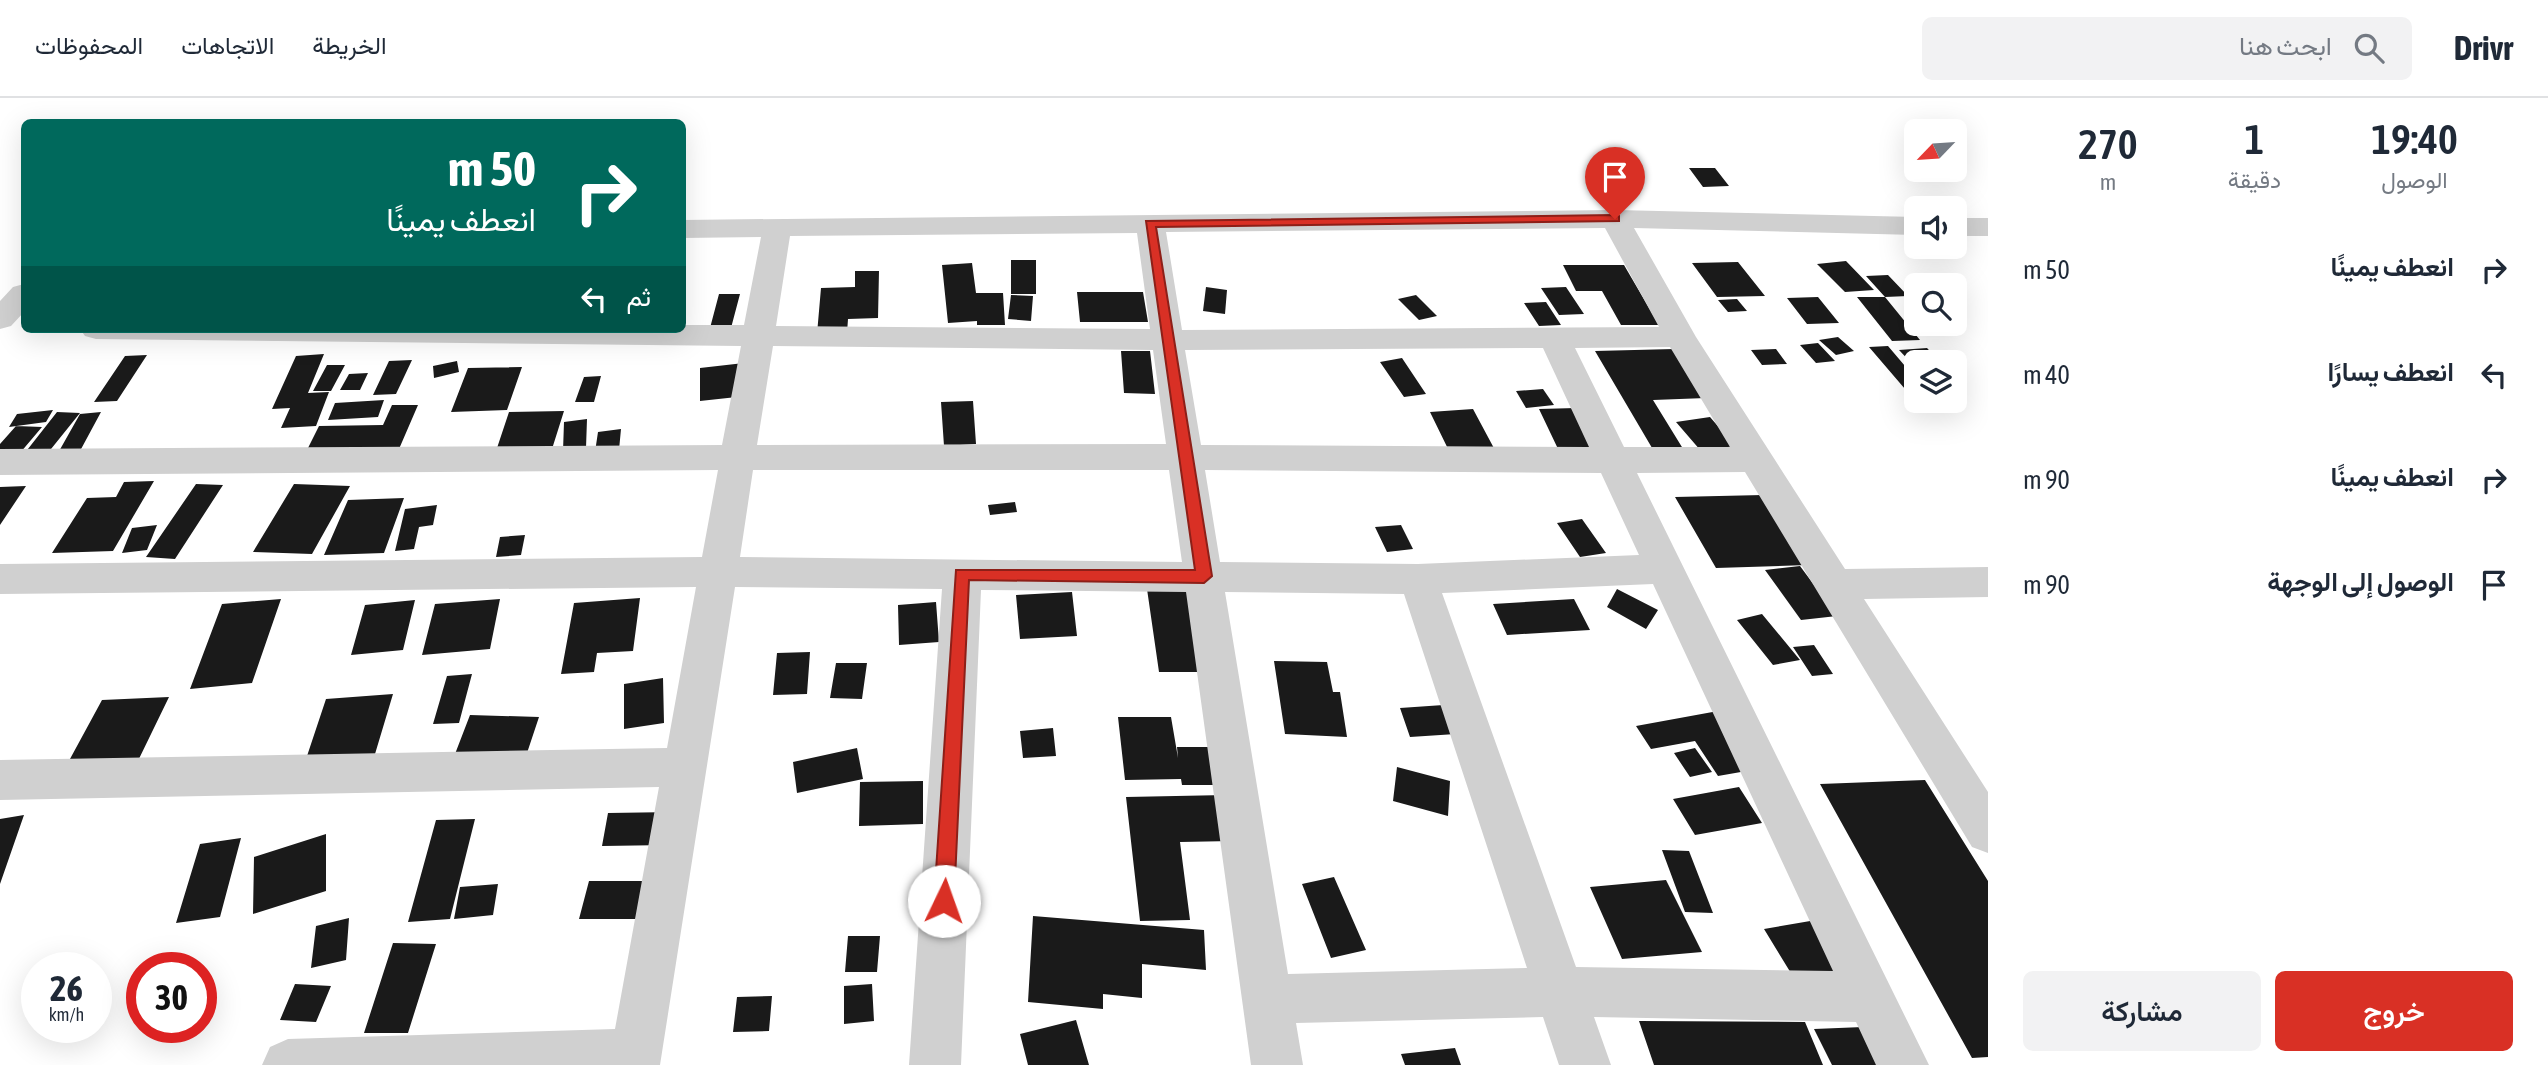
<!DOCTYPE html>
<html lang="ar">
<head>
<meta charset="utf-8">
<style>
  :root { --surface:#fff; --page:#f2f2f3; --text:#1f2937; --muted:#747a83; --line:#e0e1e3; --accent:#d93025 }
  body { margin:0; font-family:"Asap Condensed",Vazirmatn,sans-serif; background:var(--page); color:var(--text); direction:rtl; height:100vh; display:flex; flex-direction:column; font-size:26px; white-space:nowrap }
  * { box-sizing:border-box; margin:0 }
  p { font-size:23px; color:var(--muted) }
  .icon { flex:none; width:38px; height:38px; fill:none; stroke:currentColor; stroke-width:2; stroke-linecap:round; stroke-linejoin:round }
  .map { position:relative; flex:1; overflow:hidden; direction:ltr }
  .details { display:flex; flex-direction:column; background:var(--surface); width:560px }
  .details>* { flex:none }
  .hud { position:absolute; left:21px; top:21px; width:665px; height:214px; border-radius:10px; box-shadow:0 7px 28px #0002; direction:rtl; background:#00695c; color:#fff; overflow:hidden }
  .needle { width:46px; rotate:245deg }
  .buttons { position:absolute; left:1904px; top:21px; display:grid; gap:14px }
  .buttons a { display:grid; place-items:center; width:63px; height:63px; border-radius:10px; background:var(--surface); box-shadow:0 7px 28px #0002; font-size:35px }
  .speed { position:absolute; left:21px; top:854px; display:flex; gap:14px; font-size:35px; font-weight:700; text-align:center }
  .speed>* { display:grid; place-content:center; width:91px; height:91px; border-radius:50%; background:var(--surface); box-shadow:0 7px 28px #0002; line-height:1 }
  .speed small { font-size:18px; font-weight:400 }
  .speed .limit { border:10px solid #d22; background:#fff; color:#111 }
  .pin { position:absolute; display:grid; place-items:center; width:60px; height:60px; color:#fff; margin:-72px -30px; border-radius:50% 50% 50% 0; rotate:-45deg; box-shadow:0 0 7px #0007 }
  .pin .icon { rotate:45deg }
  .me { position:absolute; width:77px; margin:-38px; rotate:3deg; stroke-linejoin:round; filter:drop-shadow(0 0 5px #0008) }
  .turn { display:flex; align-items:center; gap:24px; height:147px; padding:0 35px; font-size:32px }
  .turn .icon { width:91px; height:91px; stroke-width:2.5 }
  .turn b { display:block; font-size:49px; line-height:60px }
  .then { display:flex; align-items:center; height:66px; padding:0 35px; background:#0003; gap:14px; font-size:26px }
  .eta { display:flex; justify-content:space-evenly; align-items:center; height:119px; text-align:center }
  .eta b { font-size:42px; font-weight:600; line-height:49px }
  .primary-button { display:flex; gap:14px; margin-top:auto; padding:14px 35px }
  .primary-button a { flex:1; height:80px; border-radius:10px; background:var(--accent); color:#fff; font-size:28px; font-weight:600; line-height:80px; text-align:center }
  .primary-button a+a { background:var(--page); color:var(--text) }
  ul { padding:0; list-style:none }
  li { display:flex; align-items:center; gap:21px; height:105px; padding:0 35px }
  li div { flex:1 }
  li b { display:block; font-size:26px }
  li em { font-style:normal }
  header { display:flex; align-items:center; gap:42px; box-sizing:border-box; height:98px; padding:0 35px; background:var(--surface); border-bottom:2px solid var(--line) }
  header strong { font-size:33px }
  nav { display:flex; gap:38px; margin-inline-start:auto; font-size:24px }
  .search { width:490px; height:63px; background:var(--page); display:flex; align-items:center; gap:18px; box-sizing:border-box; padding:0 24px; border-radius:10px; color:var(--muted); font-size:26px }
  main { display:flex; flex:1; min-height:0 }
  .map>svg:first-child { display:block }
</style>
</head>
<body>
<header>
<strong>Drivr</strong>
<div class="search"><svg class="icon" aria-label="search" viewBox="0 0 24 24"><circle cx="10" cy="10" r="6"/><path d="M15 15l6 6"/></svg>ابحث هنا</div>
<nav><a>الخريطة</a><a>الاتجاهات</a><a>المحفوظات</a></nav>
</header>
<main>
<section class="details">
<div class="eta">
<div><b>19:40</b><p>الوصول</p></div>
<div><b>1</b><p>دقيقة</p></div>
<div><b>270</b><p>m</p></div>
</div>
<ul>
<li><svg class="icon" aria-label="right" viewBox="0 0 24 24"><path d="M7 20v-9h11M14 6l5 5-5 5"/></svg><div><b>انعطف يمينًا</b></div><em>50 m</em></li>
<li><svg class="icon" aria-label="left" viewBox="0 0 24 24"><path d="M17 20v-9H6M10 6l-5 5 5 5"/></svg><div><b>انعطف يسارًا</b></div><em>40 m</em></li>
<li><svg class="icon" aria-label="right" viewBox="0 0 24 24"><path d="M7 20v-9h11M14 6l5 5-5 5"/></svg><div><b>انعطف يمينًا</b></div><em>90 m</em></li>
<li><svg class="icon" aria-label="arrive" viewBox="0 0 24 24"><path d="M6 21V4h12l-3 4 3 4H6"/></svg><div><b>الوصول إلى الوجهة</b></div><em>90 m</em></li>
</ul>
<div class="primary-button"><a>خروج</a><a>مشاركة</a></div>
</section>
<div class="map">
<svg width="1988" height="967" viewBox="0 0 1988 967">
  <rect width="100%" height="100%" fill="#fff"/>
  <path fill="#1a1a1a" d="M1689,70H1715L1729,88L1703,89Z
    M1011,162H1036V196H1011Z
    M1846,163L1874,192L1845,194L1817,166Z
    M1738,164L1765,198L1717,199L1692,165Z
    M972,165L976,195H1003L1005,227H977V223L948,225L942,167Z
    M1563,167H1624L1659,227H1621L1602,193H1576Z
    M855,173H879L878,220L848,221L847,235L817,236L821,190L855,189Z
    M1888,177L1908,198L1885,199L1866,178Z
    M1206,189L1227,192L1225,216L1203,213Z
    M1566,189L1584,216L1559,217L1541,190Z
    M1077,194H1143L1148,224H1080Z
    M719,196H740L731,230H710Z
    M1011,197L1033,198L1031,223L1008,221Z
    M1416,197L1437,218L1419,222L1398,201Z
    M1818,199L1839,225L1807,226L1787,200Z
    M1857,199H1885L1920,242L1892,243Z
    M1737,201L1747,213L1728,214L1718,202Z
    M1546,204L1561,227L1539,228L1524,205Z
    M1838,239L1854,253L1836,257L1819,242Z
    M1818,245L1835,263L1816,265L1800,247Z
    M1888,248L1916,281V290L1905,291L1869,249Z
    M1927,250L1940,264H1916V270L1899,252Z
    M1674,251L1706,300L1653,302L1685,354L1655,355L1595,253Z
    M1776,251L1787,266L1762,267L1751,252Z
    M1121,253H1150L1155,296L1124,295Z
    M324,256L308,295L329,294L316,328L281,330L290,310L272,311L296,258Z
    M147,257L117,303L94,304L125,258Z
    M1402,260L1426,296L1404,299L1380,264Z
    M412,262L396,296L373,297L389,263Z
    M457,263L459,274L434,280L433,268Z
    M744,265L746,298L700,303V270Z
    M327,267H345L331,293H313Z
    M522,269L507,312L451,314L468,270Z
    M368,275L360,292H340L349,276Z
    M601,278L594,304H575L584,279Z
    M1543,291L1554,307L1526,310L1516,293Z
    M384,302L378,319L328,322L335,305Z
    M973,303L976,346L944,348L941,304Z
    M392,307H418L399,351L307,352L319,328L383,327Z
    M1576,310L1598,352L1559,353L1539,311Z
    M1473,311L1496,354L1451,357L1430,314Z
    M53,312L46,324L9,329L17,316Z
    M564,313L552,351L496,353L509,314Z
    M57,314L80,315L47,356H24Z
    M101,314L80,353L58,355L80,316Z
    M1710,319L1735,348L1701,353L1676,324Z
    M587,321L586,350L563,353L564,324Z
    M16,328L42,329L20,355L0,354V346Z
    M621,331L619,352L595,354L598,334Z
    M154,383L113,453L52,455L87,400L116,399L124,384Z
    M196,386L223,387L175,461L146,459Z
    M294,386L350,388L312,456L253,454Z
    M26,388L0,427V389Z
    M1763,397L1808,467L1716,470L1675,399Z
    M404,400L384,455L324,457L348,402Z
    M1015,404L1017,414L990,417L988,407Z
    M437,407L433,427L419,429L414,451L395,453L405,411Z
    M1582,421L1606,455L1580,459L1557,425Z
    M157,427L147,452L122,455L132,430Z
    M1401,427L1413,451L1387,454L1375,429Z
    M525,437L521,457L496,459L500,439Z
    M1800,468L1837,518L1801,522L1765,472Z
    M1191,490L1206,574H1159L1147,491Z
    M1617,491L1658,512L1646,531L1607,509Z
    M1072,494L1077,538L1020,541L1016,497Z
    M640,500L633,553L597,555L594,574L561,576L574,505Z
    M281,501L252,585L190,591L222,506Z
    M500,501L490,551L422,557L435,506Z
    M1574,501L1590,532L1507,537L1493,506Z
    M415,502L403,552L351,557L365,507Z
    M936,504L939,544L899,547L898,507Z
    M1762,516L1800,562L1773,567L1737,522Z
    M1814,547L1833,576L1812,578L1793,549Z
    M810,554L807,596L773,597L777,555Z
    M1274,563L1327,564L1333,594H1340L1347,639L1285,636Z
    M836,565H867L862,601L830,600Z
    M472,576L459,625L433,626L447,578Z
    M663,580L664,625L624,631V586Z
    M393,596L375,656L306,661L326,601Z
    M169,599L135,669L64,672L102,602Z
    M1458,606L1471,635L1410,639L1400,610Z
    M1718,613L1758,671L1718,678L1695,643L1651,651L1636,628Z
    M470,617L539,619L526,658L455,656Z
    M1118,619H1171L1178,660L1177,649H1221L1227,687H1182L1181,681L1125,682Z
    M1053,630L1056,658L1023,660L1020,633Z
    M857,650L863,681L797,695L793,664Z
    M1695,650L1712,674L1690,679L1674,655Z
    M1397,669L1450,683L1448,718L1393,703Z
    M1925,682L1988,783V959L1972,960L1820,686Z
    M923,683V726L859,728L860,684Z
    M1739,689L1762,725L1695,737L1673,701Z
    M1226,697L1233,743L1180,744L1190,822L1140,823L1126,699Z
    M674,714L668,747L602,748L608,715Z
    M24,717L0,786V721Z
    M475,721L450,821L408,824L436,722Z
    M326,736V793L253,816L254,759Z
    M241,740L220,819L176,825L200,746Z
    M1662,752L1689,753L1713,815L1685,814Z
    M1334,779L1366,852L1331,860L1302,786Z
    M1666,782L1702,854L1622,861L1590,789Z
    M589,783H644L636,821H579Z
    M498,786L493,817L454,821L460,789Z
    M1033,818L1204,832L1206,872L1142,866V900L1103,896V911L1028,904Z
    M349,820L346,862L311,870L316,828Z
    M1822,821L1856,875L1797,885L1764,831Z
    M848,838H880L877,874H845Z
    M393,845L436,846L408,935H364Z
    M295,886L331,888L316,924L280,922Z
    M872,886L874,923L844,926V888Z
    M772,898L769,933L733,934L737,899Z
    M1076,922L1089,967H1028L1020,936Z
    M1639,923L1805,924L1823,967H1654Z
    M1863,929L1881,967H1832L1814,931Z
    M1455,950L1461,967H1405L1401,956Z"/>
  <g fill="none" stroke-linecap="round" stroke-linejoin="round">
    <path fill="#d0d0d0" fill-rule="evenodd" d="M1615,112L1916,119V137L1634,130L1696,239L1845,471L1988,469V499L1864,501L1988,694V755L1972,749L1745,374L1637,375L1929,967H1876L1856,924L1594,919L1611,967H1559L1543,919L1296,925L1303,967H1251L1186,494L981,492L961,967H909L942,491L735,489L660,967H262L270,949L288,941L615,931L659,689L0,702V662L667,650L696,489L0,496V466L702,459L718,372L0,377V351L722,347L741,248L96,241L85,238L80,231H682V227H744L761,139L682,140V122ZM1605,130L1659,229L1182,232L1166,134ZM1137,135L1150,231L776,228L790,138ZM773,248L1153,252L1166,346L757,347ZM1670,249L1730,349H1624L1575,250ZM1543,250L1589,349L1201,347L1185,252ZM753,372H1169L1182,464L740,459ZM1205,372L1601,375L1639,457L1418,466L1220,464ZM1653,486L1833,873L1576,869L1442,495ZM1225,494L1404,496L1527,870L1288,876Z
      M1955,120H1988V138H1955Z
      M24,186V214L11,228L0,231V203L13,189Z"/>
  </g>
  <path fill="#d93025" stroke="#8d1f18" stroke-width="2" d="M1615,117L1619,118V123L1156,129L1212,478L1204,485L969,482L954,803L951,810L944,813L937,810L934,803L956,472H1195L1146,123Z"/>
</svg>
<div class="buttons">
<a><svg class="needle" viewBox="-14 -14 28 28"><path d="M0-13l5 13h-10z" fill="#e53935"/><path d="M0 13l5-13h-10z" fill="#747a83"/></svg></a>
<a><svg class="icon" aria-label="sound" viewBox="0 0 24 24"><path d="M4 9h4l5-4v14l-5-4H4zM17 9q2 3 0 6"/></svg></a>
<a><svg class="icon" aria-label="search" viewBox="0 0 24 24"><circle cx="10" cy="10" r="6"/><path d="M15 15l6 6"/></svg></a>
<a><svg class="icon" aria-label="layers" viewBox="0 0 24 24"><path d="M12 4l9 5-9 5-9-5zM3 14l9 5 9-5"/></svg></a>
</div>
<div class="speed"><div>26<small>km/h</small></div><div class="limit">30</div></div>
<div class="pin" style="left:1615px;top:121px;background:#d93025"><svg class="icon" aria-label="arrive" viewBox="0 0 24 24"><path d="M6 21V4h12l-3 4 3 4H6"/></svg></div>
<svg class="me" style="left:944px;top:803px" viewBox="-20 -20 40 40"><circle r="19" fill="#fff"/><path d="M0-13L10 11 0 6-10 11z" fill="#d93025"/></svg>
<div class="hud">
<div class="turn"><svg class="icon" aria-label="right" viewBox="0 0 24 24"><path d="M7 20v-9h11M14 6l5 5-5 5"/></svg><div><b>50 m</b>انعطف يمينًا</div></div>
<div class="then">ثم<svg class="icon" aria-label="left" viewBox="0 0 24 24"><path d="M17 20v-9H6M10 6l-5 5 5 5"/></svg></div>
</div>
</div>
</main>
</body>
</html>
